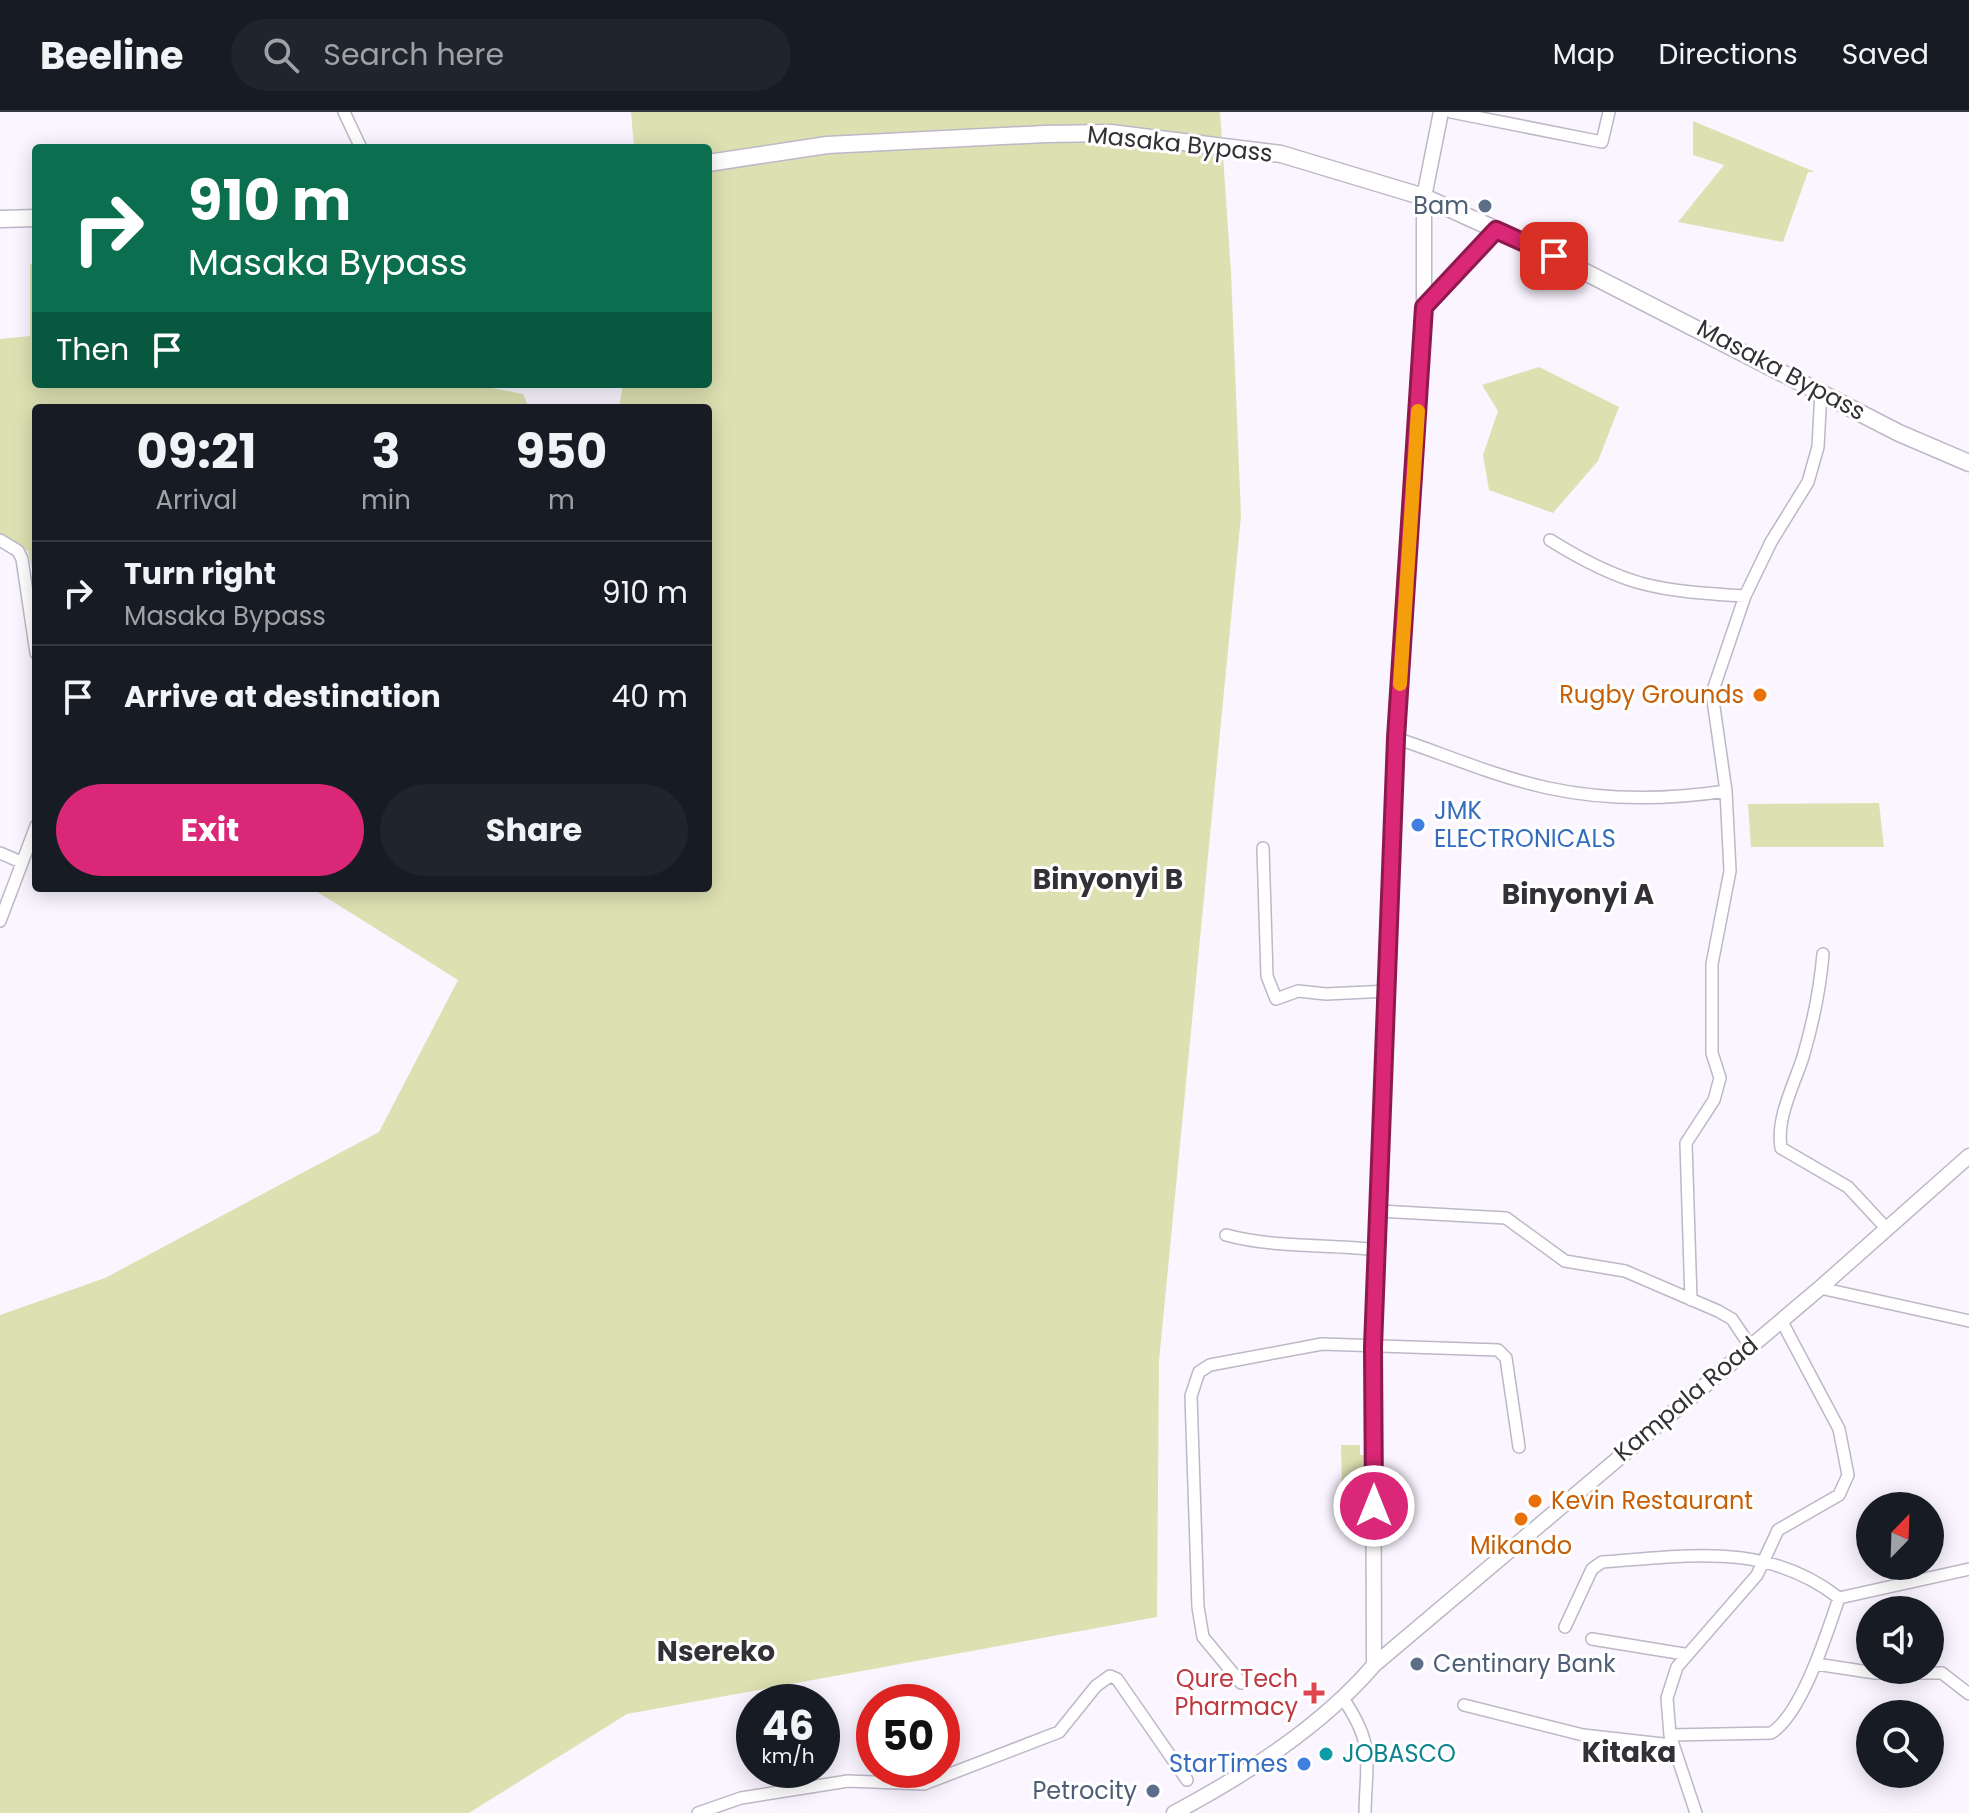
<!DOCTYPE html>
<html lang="en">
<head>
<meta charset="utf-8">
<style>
  :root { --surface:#171b24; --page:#20242c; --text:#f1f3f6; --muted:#9ea1a6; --line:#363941; --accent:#db2777 }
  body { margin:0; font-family:Poppins,sans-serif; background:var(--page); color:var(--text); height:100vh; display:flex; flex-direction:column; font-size:30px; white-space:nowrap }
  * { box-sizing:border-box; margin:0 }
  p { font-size:26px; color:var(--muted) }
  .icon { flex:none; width:44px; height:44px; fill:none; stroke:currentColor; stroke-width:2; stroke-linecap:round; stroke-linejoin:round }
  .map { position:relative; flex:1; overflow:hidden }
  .side { position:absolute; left:32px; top:292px; width:680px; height:488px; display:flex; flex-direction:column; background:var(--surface); border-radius:8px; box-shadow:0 4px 20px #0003 }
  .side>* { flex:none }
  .top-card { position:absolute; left:32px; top:32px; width:680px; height:244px; border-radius:8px; box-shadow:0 4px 20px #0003; background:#0b6e4f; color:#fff; overflow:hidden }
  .needle { width:52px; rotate:23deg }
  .controls { position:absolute; left:1856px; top:1380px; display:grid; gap:16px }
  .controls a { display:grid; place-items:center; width:88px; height:88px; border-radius:50%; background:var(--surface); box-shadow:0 4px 20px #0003; font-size:40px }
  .speed { position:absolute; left:736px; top:1572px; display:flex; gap:16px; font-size:40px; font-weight:700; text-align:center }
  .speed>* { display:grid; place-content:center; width:104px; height:104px; border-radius:50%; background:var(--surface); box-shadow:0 4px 20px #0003; line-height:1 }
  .speed small { font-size:20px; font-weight:400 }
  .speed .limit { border:12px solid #d22; background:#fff; color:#111 }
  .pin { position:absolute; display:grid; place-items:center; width:68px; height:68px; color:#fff; margin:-34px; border-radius:16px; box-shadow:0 4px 12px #0006 }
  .me { position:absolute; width:88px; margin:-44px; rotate:0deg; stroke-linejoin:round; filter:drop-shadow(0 0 6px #0008) }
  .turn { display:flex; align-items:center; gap:28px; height:168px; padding:0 24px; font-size:36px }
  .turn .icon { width:104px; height:104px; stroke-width:2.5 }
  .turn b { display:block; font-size:56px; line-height:68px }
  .then { display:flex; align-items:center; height:76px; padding:0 24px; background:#0003; gap:16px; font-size:30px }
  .eta { display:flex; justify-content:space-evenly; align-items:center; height:136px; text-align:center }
  .eta b { font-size:48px; font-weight:700; line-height:56px }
  .cta { display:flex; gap:16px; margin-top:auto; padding:16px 24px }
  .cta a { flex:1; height:92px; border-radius:48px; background:var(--accent); color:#fff; font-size:32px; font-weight:700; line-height:92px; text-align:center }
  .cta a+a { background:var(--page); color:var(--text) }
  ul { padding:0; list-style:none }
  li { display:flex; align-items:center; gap:24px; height:104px; padding:0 24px; border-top:2px solid var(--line) }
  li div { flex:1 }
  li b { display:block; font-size:30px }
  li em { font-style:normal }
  header { display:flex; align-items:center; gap:48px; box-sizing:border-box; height:112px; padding:0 40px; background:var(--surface); border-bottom:2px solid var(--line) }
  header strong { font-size:38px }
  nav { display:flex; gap:44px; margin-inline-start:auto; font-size:28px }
  .search { width:560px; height:72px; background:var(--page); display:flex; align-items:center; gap:20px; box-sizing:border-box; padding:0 28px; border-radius:44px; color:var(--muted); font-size:30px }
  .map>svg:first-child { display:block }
</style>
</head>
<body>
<header>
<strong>Beeline</strong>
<div class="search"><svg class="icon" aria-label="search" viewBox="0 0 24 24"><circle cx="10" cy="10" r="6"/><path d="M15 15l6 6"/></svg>Search here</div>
<nav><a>Map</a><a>Directions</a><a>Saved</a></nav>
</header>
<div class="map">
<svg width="1969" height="1701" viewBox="0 0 1969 1701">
  <rect width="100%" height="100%" fill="#faf5ff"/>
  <path fill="#dde1b2" d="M631,0H1220L1231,160L1241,404L1159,1249L1157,1505L627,1602L469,1701H0V1203L105,1166L379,1020L458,868L311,776H708V296H619L623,272H708V36H634Z
    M1693,9L1815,60H1808L1783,130L1678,110L1724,53L1693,43Z
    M36,151V272H472L523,282L529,296H36V474L28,439L0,421V227L30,224V152Z
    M1539,255L1619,295L1598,349L1553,401L1489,378L1483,343L1498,299L1482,273Z
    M1879,691L1884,735H1751L1748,692Z
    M1341,1333H1360V1343H1366V1380H1342Z"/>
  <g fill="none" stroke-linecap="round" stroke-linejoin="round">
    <g stroke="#beb7c7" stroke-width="14">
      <path id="minor" d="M344,0L361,36
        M1451,0L1602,30L1609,0
        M1424,195L1496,118
        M0,428L18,439L22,447L36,541
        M1550,428C1625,475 1658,479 1745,484
        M1396,626C1446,643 1497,665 1548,676C1608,689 1666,688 1726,679
        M1263,736L1267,864L1276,887L1298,879L1326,882L1389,879
        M0,741L21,750
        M0,809L36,714
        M1823,842C1820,877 1813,911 1803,945C1794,973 1776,1006 1781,1036L1848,1075L1886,1116
        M1379,1099L1506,1106L1565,1149L1625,1159L1718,1199L1732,1207L1750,1234
        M1226,1123C1274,1136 1326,1132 1377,1138
        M1820,1176L1969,1209
        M1691,1188L1686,1031L1714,988L1720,966L1712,941V852L1730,759L1726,679L1712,581L1745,484L1771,430L1808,370L1818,335L1821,279
        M1565,1515L1592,1457L1602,1450C1688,1444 1766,1429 1839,1486
        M1592,1527L1684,1542
        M1816,1552L1875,1561H1942L1969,1582
        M1241,1571L1203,1525L1198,1495L1191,1284L1199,1260L1210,1253L1322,1232L1498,1238L1506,1246L1519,1335
        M1344,1588C1375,1634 1366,1648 1365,1701
        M1464,1593L1583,1623L1672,1633
        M1670,1623L1771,1621C1802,1602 1827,1521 1839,1486L1969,1457
        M698,1701L741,1686L848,1669L924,1672L1059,1620L1096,1574L1110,1564L1117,1567L1187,1668
        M1696,1701L1670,1623L1667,1586L1677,1555L1757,1463L1778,1418L1839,1383L1848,1363L1839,1317L1781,1208"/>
    </g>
    <g stroke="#beb7c7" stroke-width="17">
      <path id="major" d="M1374,1553L1373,1235L1396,626L1424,195V85L1441,0
        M1174,1701C1245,1663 1321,1615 1374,1553L1820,1176L1969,1044"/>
    </g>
    <g stroke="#beb7c7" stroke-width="19">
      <path id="highway" d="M708,51L827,33L1045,22L1110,21L1281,42L1424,85L1554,144L1899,321L1969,351
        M0,107L36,106"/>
    </g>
    <use href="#minor" stroke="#fff" stroke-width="11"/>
    <use href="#major" stroke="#fff" stroke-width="14"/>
    <use href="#highway" stroke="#fff" stroke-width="16"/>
  </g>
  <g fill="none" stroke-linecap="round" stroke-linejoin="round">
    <g stroke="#8e194d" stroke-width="20">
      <path id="route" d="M1374,1394L1373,1235L1396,626L1424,195L1496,118L1554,144"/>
    </g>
    <use href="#route" stroke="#db2777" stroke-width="14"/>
    <path stroke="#f59e0b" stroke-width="14" d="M1400,572L1418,299"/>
  </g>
  <g fill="#5c6f8a" stroke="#fff" stroke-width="3">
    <circle cx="1485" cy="94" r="8"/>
    <circle cx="1417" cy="1552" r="8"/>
    <circle cx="1153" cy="1679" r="8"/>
  </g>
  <g fill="#e8710a" stroke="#fff" stroke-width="3">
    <circle cx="1760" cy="583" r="8"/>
    <circle cx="1535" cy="1389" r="8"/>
    <circle cx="1521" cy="1407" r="8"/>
  </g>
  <g fill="#3f7fe0" stroke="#fff" stroke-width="3">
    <circle cx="1418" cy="713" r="8"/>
    <circle cx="1304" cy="1652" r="8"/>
  </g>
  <path fill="#e0444e" stroke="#fff" stroke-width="3" d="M1310 1569h8v8h8v8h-8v8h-8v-8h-8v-8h8z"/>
  <circle fill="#0f9aa8" stroke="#fff" stroke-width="3" cx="1326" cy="1642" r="8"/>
  <g text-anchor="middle" stroke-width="6" stroke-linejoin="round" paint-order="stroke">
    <g font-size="24" fill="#333036" stroke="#fff">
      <text transform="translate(1180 32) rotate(6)" y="8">Masaka Bypass</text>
      <text transform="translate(1781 258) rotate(28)" y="8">Masaka Bypass</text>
      <text transform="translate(1686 1287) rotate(-40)" y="8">Kampala Road</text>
    </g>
    <g font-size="24" fill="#4e5e75" stroke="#fff" text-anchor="end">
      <text x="1469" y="102">Bam</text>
      <text x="1433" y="1560" text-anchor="start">Centinary Bank</text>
      <text x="1137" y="1687">Petrocity</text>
    </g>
    <g font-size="24" fill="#c56008" stroke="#fff" text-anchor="end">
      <text x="1744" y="591">Rugby Grounds</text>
      <text x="1551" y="1397" text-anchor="start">Kevin Restaurant</text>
      <text x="1521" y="1442" text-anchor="middle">Mikando</text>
    </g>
    <g font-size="24" fill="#366cbe" stroke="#fff" text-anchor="start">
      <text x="1434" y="707">JMK<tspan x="1434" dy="28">ELECTRONICALS</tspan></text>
      <text x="1288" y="1660" text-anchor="end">StarTimes</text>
    </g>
    <g font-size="24" fill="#be3a42" stroke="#fff" text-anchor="end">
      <text x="1298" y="1575">Qure Tech<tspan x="1298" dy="28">Pharmacy</tspan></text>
    </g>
    <g font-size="24" fill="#0d838f" stroke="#fff" text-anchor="start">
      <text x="1342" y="1650">JOBASCO</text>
    </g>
    <g font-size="28" font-weight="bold" fill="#333036" stroke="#fff">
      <text x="1108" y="777">Binyonyi B</text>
      <text x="1578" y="792">Binyonyi A</text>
      <text x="716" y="1549">Nsereko</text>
      <text x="1629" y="1650">Kitaka</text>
    </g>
  </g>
</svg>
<div class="controls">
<a><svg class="needle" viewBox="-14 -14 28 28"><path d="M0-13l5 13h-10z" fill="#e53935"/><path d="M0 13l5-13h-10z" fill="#9ea1a6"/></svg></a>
<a><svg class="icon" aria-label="sound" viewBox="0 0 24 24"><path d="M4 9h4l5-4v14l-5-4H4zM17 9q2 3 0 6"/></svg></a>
<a><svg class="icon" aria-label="search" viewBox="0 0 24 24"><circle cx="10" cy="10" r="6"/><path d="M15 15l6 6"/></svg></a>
</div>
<div class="speed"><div>46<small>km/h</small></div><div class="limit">50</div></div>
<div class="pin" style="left:1554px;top:144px;background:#d93025"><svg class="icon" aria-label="arrive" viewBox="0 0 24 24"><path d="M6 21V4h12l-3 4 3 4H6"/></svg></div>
<svg class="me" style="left:1374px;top:1394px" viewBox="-20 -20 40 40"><circle r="17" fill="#db2777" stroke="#fff" stroke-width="3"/><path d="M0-11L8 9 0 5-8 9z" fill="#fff"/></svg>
<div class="top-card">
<div class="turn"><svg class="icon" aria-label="right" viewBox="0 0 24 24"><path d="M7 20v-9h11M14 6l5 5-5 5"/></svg><div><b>910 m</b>Masaka Bypass</div></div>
<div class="then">Then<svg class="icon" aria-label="arrive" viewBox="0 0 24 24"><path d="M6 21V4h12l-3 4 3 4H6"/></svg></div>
</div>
<section class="side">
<div class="eta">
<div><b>09:21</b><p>Arrival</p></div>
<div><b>3</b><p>min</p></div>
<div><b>950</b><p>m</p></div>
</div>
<ul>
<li><svg class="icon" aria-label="right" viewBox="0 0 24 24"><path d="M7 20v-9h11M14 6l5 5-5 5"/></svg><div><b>Turn right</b><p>Masaka Bypass</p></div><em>910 m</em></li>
<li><svg class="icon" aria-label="arrive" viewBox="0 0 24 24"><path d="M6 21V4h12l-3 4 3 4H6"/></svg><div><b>Arrive at destination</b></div><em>40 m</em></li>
</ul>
<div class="cta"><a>Exit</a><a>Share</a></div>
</section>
</div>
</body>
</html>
